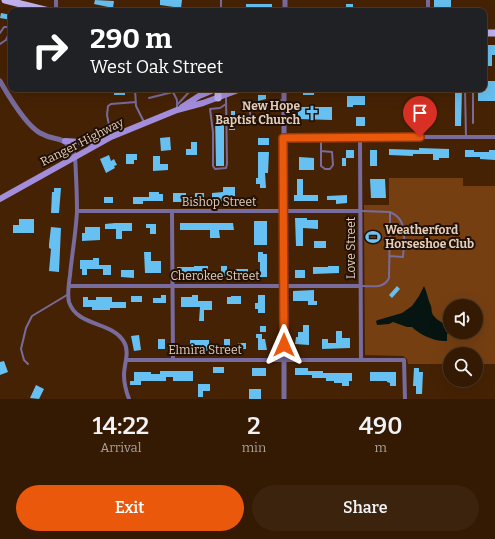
<!DOCTYPE html>
<html lang="en">
<head>
<meta charset="utf-8">
<style>
  :root { --surface:#341a03; --page:#3c230d; --text:#f1f3f6; --muted:#a9a19a; --line:#4e3825; --accent:#ea580c }
  body { margin:0; font-family:Bitter,serif; background:var(--page); color:var(--text); height:100vh; display:flex; flex-direction:column; font-size:15px; white-space:nowrap }
  * { box-sizing:border-box; margin:0 }
  p { font-size:13px; color:var(--muted) }
  .icon { flex:none; width:22px; height:22px; fill:none; stroke:currentColor; stroke-width:2; stroke-linecap:round; stroke-linejoin:round }
  .map { position:relative; height:399px; overflow:hidden }
  .drawer { display:flex; flex-direction:column; background:var(--surface); flex:1 }
  .drawer>* { flex:none }
  .top-card { position:absolute; left:8px; top:8px; width:479px; height:84px; border-radius:8px; box-shadow:0 4px 16px #0002,0 0 0 1px var(--line); background:#202124; color:#fff; overflow:hidden }
  .fabs { position:absolute; left:443px; top:299px; display:grid; gap:8px }
  .fabs a { display:grid; place-items:center; width:40px; height:40px; border-radius:50%; background:var(--surface); box-shadow:0 4px 16px #0002,0 0 0 1px var(--line); font-size:20px }
  .pin { position:absolute; display:grid; place-items:center; width:34px; height:34px; color:#fff; margin:-41px -17px; border-radius:50% 50% 50% 0; rotate:-45deg; box-shadow:0 0 4px #0007 }
  .pin .icon { rotate:45deg }
  .me { position:absolute; width:44px; margin:-22px; rotate:0deg; stroke-linejoin:round; filter:drop-shadow(0 0 3px #0008) }
  .turn { display:flex; align-items:center; gap:14px; height:84px; padding:0 16px; font-size:18px }
  .turn .icon { width:52px; height:52px; stroke-width:2.5 }
  .turn b { display:block; font-size:28px; line-height:34px }
  .eta { display:flex; justify-content:space-evenly; align-items:center; height:68px; text-align:center }
  .eta b { font-size:24px; font-weight:600; line-height:28px }
  .cta { display:flex; gap:8px; margin-top:auto; padding:8px 16px }
  .cta a { flex:1; height:46px; border-radius:24px; background:var(--accent); color:#fff; font-size:16px; font-weight:600; line-height:46px; text-align:center }
  .cta a+a { background:var(--page); color:var(--text) }
  .map>svg:first-child { display:block }
</style>
</head>
<body>
<div class="map">
<svg width="495" height="399" viewBox="0 0 495 399">
  <rect width="100%" height="100%" fill="#462204"/>
  <path fill="#753f12" fill-rule="evenodd" d="M389,178H463V186H495V364H476V354H450V364H408L407,359L403,356L365,355L364,205H389ZM450,306H476V332H450Z"/>
  <path fill="#061511" d="M424,286C427,292 428,300 431,306C432,309 431,312 433,315C437,321 445,323 450,329V332L447,334V341C435,342 420,335 412,327H407L393,322L389,324L377,325L376,321L378,320L402,313L412,306L419,296Z"/>
  <path fill="#66c0f1" d="M95,0L114,1L113,8L94,4Z
    M160,0H182L181,8L160,5Z
    M434,0H451V11H434Z
    M246,4H272V11H246Z
    M346,4H353V8H346Z
    M1,13L11,15V20L0,18Z
    M488,45H495V55H492V66H487Z
    M484,81H495V101H478V89H484Z
    M114,89H125V95H114Z
    M303,89L314,90V95H303Z
    M455,89H462L461,126H455Z
    M258,95H266V99L258,101Z
    M347,96H365V105H353V107H347Z
    M298,107H332V120L298,119Z
    M231,111H235V130H229V115H231Z
    M215,115H224V166H216V165Z
    M356,117H365V126H356Z
    M170,137L171,150L161,151L160,138Z
    M258,138H269V145H258Z
    M191,142H197V155H186V149H191Z
    M419,148L449,149V158H439V160H433V154H413V156L389,155V149L419,150Z
    M346,150H354V158H346Z
    M370,150H377V166H370Z
    M465,150H474V152H489V150H495V160L480,159V157H465Z
    M258,152H269L268,173H265L266,188H260V184H256V178H258Z
    M126,154H137V160H134V164H126Z
    M109,155L111,161L114,159L117,165L114,166L115,168L106,173L100,159Z
    M153,156H160V164H168V170L153,171Z
    M299,157L314,158V170H299Z
    M342,158H346V166H342Z
    M297,179H303V195H318V201H294V195H297Z
    M370,179H385L386,198H371Z
    M223,187H235V196H226V201H212V193L223,192Z
    M54,188H61L59,213H51L52,192H54Z
    M149,192H159V194H163V201H143V204H133V197H149Z
    M173,193H186V202H173Z
    M195,193H204V202H195Z
    M347,195V203L336,204V200H327V196Z
    M104,197H113V203H104Z
    M295,218H307V220H318V229L303,228V246H296Z
    M19,219H34V233H13V225H19Z
    M254,221H267V245H254Z
    M115,223H132V231H122V239H116V229H105V224Z
    M180,223H233L234,230H219L220,238H210V230H180Z
    M146,224H156V234H150V228H146Z
    M51,227L61,228L59,272L49,271L51,249L49,248V244Z
    M85,227H100V240L82,241V233H85Z
    M314,241H326V248H314Z
    M144,252H151V261H161V273H145Z
    M258,252H263V254H267V277H260V262H258Z
    M93,258H99V265H111V275H103V269H87V275H82V269H80V260H93Z
    M194,266H208V274L177,275V267H194Z
    M221,266H227V276H217V272H221Z
    M328,266H339V273L313,274V267H328Z
    M235,269H248V275H235Z
    M121,270H134V278L121,277Z
    M295,270H305V278H295Z
    M397,286L400,289L392,298L389,295Z
    M314,290V301H317V305H308V301H293V291Z
    M161,295H166V303H153V298H161Z
    M192,295H198V301H212V310H204V321H199L200,307H181V297H192Z
    M258,295H265V313H258V309H255V303H258Z
    M131,296H142V302H131Z
    M231,296H241V304H227V297H231Z
    M83,297H88V300H96V297H112V302H126V308H110V310H92V307H83Z
    M303,325H309V345L295,344L296,337H298V332H303Z
    M260,326H266V332H260Z
    M336,331H342V338H350V348L322,349V339H328V343H336Z
    M256,334H262V339H265L267,350H258V338H256Z
    M139,335L141,350L134,351L131,336Z
    M158,339H165V349H158Z
    M224,339H230V350H224Z
    M190,340H209V351L190,350Z
    M238,343H246V349H238Z
    M4,361L8,372L0,375V362Z
    M213,367H224V373H213Z
    M252,368H266V376H252Z
    M295,368H308V371H323V373H352V381H349V386H342V383H334V381H326V378H312V375H295Z
    M414,368H419V372H423L422,394H416V386H413Z
    M160,371H193V381H173V377H166V381H141V385H130V381H134V372H151V374H160Z
    M370,372H396V386H390V383L387,382V381H370Z
    M198,384H210V391H203V397H198Z
    M36,385L44,389L39,399L30,398Z
    M249,389H261V399H249Z"/>
  <g fill="none" stroke-linecap="round" stroke-linejoin="round">
    <path stroke="#786b9d" stroke-width="2" d="M221,11V0
      M0,33L4,27H11
      M0,44L6,40L11,29
      M135,89L136,106L144,122
      M465,89L466,137
      M149,98L173,92L177,100V109
      M226,104L220,108L210,109L213,132V166L215,169L226,168L227,164L226,96
      M177,105L190,91L193,89
      M282,121C273,121 252,127 250,113C249,109 251,107 254,104L283,100
      M473,123V89
      M111,135L107,115L108,106L111,104L136,102
      M321,138V166L325,169H330L333,165L332,152L321,151
      M361,211L390,212V219L389,278C384,289 372,286 362,286
      M390,256L403,257C404,240 409,220 390,212
      M28,364L24,360L21,349L26,328L32,316L67,295"/>
    <path stroke="#786b9d" stroke-width="4" d="M56,0V11
      M428,11V0
      M360,137L361,360
      M283,138L360,137H495
      M75,156C76,174 77,193 77,211C76,232 72,254 70,275C69,283 67,294 69,302C77,327 112,321 124,342C130,352 124,364 124,375C124,383 126,391 129,399
      M77,211H361
      M172,212L173,360
      M69,286H361
      M126,360H404L405,399"/>
    <path stroke="#786b9d" stroke-width="5" d="M285,11V0
      M0,81C8,95 26,125 40,133C58,143 64,133 75,156
      M284,399V89"/>
    <path stroke="#a38ede" stroke-width="6" d="M182,107L199,96L216,89
      M65,141L98,143
      M0,199L111,137L177,110L203,103L241,89"/>
    <path stroke="#c0b2ef" stroke-width="7" d="M5,0L49,11
      M484,33H495
      M218,98V89"/>
  </g>
  <g fill="none" stroke-linecap="round" stroke-linejoin="round">
    <g stroke="#983908" stroke-width="10">
      <path id="route" d="M284,345L283,138L420,137"/>
    </g>
    <use href="#route" stroke="#ea580c" stroke-width="7"/>
  </g>
  <defs>
    <g id="church-bare" transform="scale(1.2)"><path d="M-1.2-6h2.4v3.5h3.3v2.4h-3.3V6h-2.4V-.1h-3.3v-2.4h3.3Z" fill="#6dc2f3" stroke="#211105" stroke-width="2.5" paint-order="stroke"/></g>
    <g id="stadium-bare" transform="scale(1.2)"><path d="M0-5a6.5 5 0 1 0 0 10a6.5 5 0 1 0 0-10ZM-3.5-1.8h7v3.6h-7Z" fill="#6dc2f3" stroke="#211105" stroke-width="2.5" paint-order="stroke"/></g>
  </defs>
  <g fill-rule="evenodd">
    <use href="#church-bare" x="312" y="113"/>
    <use href="#stadium-bare" x="373" y="237"/>
  </g>
  <g text-anchor="middle" stroke-width="4" stroke-linejoin="round" paint-order="stroke">
    <g font-size="12" font-weight="bold" fill="#e4cdbd" stroke="#211105" text-anchor="end">
      <text x="300" y="110">New Hope<tspan x="300" dy="14">Baptist Church</tspan></text>
      <text x="385" y="234" text-anchor="start">Weatherford<tspan x="385" dy="14">Horseshoe Club</tspan></text>
    </g>
    <g font-size="12" fill="#e4cdbd" stroke="#211105">
      <text transform="translate(82 142) rotate(-27)" y="4">Ranger Highway</text>
      <text x="219" y="206">Bishop Street</text>
      <text transform="translate(351 248) rotate(-90)" y="4">Love Street</text>
      <text x="215" y="280">Cherokee Street</text>
      <text x="205" y="354">Elmira Street</text>
    </g>
  </g>
</svg>
<div class="fabs">
<a><svg class="icon" aria-label="sound" viewBox="0 0 24 24"><path d="M4 9h4l5-4v14l-5-4H4zM17 9q2 3 0 6"/></svg></a>
<a><svg class="icon" aria-label="search" viewBox="0 0 24 24"><circle cx="10" cy="10" r="6"/><path d="M15 15l6 6"/></svg></a>
</div>
<div class="pin" style="left:420px;top:137px;background:#d93025"><svg class="icon" aria-label="arrive" viewBox="0 0 24 24"><path d="M6 21V4h12l-3 4 3 4H6"/></svg></div>
<svg class="me" style="left:284px;top:345px" viewBox="-20 -20 40 40"><path d="M0-17L14 15 0 8-14 15z" fill="#ea580c" stroke="#fff" stroke-width="4"/></svg>
<div class="top-card">
<div class="turn"><svg class="icon" aria-label="right" viewBox="0 0 24 24"><path d="M7 20v-9h11M14 6l5 5-5 5"/></svg><div><b>290 m</b>West Oak Street</div></div>
</div>
</div>
<section class="drawer">
<div class="eta">
<div><b>14:22</b><p>Arrival</p></div>
<div><b>2</b><p>min</p></div>
<div><b>490</b><p>m</p></div>
</div>
<div class="cta"><a>Exit</a><a>Share</a></div>
</section>
</body>
</html>
